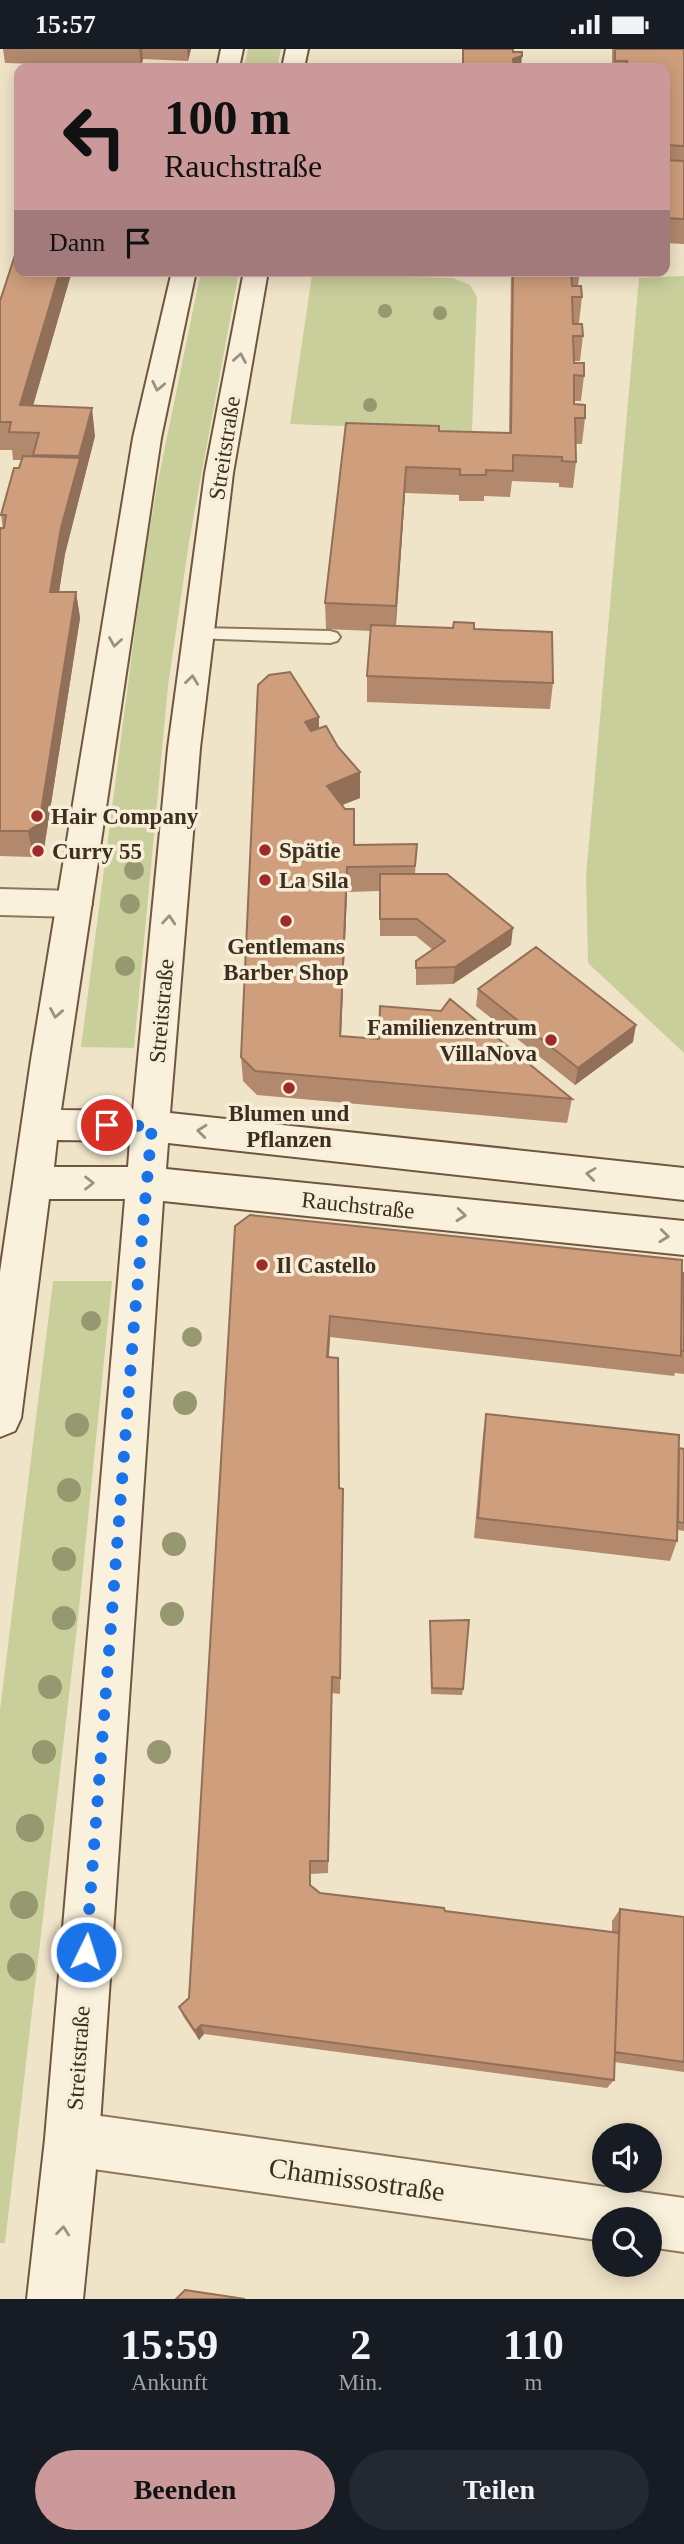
<!DOCTYPE html>
<html lang="de">
<head>
<meta charset="utf-8">
<style>
  :root { --surface:#171b24; --page:#242831; --text:#f1f3f6; --muted:#9ea1a6; --accent:#cc999b }
  body { margin:0; font-family:"Times New Roman",serif; background:var(--page); color:var(--text); height:100vh; display:flex; flex-direction:column; font-size:26px; white-space:nowrap }
  * { box-sizing:border-box; margin:0 }
  p { font-size:23px; color:var(--muted) }
  .icon { flex:none; width:38px; height:38px; fill:none; stroke:currentColor; stroke-width:2; stroke-linecap:round; stroke-linejoin:round }
  .map { position:relative; height:2250px; overflow:hidden }
  .sheet { display:flex; flex-direction:column; background:var(--surface); flex:1 }
  .sheet>* { flex:none }
  .banner { position:absolute; left:14px; top:14px; width:656px; height:214px; border-radius:14px; box-shadow:0 4px 18px #0003; background:#cc999b; color:#111; overflow:hidden }
  .fabs { position:absolute; left:592px; top:2074px; display:grid; gap:14px }
  .fabs a { display:grid; place-items:center; width:70px; height:70px; border-radius:50%; background:var(--surface); box-shadow:0 4px 18px #0003; font-size:35px }
  .pin { position:absolute; display:grid; place-items:center; width:60px; height:60px; color:#fff; margin:-30px; border:4px solid #fff; border-radius:50%; box-shadow:0 2px 7px #0007 }
  .me { position:absolute; width:77px; margin:-38px; rotate:4deg; stroke-linejoin:round; filter:drop-shadow(0 0 5px #0008) }
  .turn { display:flex; align-items:center; gap:24px; height:147px; padding:0 35px; font-size:32px }
  .turn .icon { width:91px; height:91px; stroke-width:2.5 }
  .turn b { display:block; font-size:49px; line-height:60px }
  .then { display:flex; align-items:center; height:66px; padding:0 35px; background:#0003; gap:14px; font-size:26px }
  .eta { display:flex; justify-content:space-evenly; align-items:center; height:119px; text-align:center }
  .eta b { font-size:42px; font-weight:800; line-height:49px }
  .cta { display:flex; gap:14px; margin-top:auto; padding:14px 35px }
  .cta a { flex:1; height:80px; border-radius:42px; background:var(--accent); color:#111; font-size:28px; font-weight:800; line-height:80px; text-align:center }
  .cta a+a { background:var(--page); color:var(--text) }
  .status { display:flex; justify-content:space-between; align-items:center; height:49px; padding:0 35px; background:var(--surface); direction:ltr }
  .status svg { height:19px; fill:currentColor }
  .map>svg:first-child { display:block }
</style>
</head>
<body>
<div class="status"><b>15:57</b><svg viewBox="0 0 49 12"><path d="M0 12V9h3v3zM5 12V6h3v6zM10 12V3h3v9zM15 12V0h3v12zM26 1h20v11H26zM47 4h2v5h-2z"/></svg></div>
<div class="map">
<svg width="684" height="2250" viewBox="0 0 684 2250">
  <rect width="100%" height="100%" fill="#f0e4c8"/>
  <path fill="#c9cf9b" d="M248,0H281L277,19H244Z
    M201,222H239L189,493L168,637L134,999L81,998L142,527L157,437Z
    M312,226L453,229L470,236L477,248L472,382L290,375Z
    M684,227V1004L588,914L586,827L639,229Z
    M53,1232H112L78,1569L5,2194H0V1661Z"/>
  <g fill="none" stroke-linecap="round" stroke-linejoin="round">
    <g stroke="#8d765c" stroke-width="4">
      <path id="service" d="M198,579L330,582L337,584L340,588L337,592L330,594L191,589L188,585L191,581Z"/>
    </g>
    <g stroke="#8d765c" stroke-width="4">
      <path id="minor" d="M0,840L75,842L87,846L92,855L87,864L75,868L0,866Z
        M72,2063L684,2149V2203L649,2198V2170H604V2192L72,2117L53,2109L45,2090L53,2071Z"/>
    </g>
    <g stroke="#6f573f" stroke-width="4">
      <path id="secondary" d="M221,0H243L239,19H217Z
        M286,0H308L304,19H282Z
        M172,222H196L161,389L61,1061L133,1062L168,699L205,424L244,222H268L233,424L200,699L170,1064L684,1119V1151L168,1094L166,1120L684,1172V1206L163,1152L99,2090L83,2250H27L45,2090L125,1150H49L21,1369L15,1382L0,1388V1223L31,1011L133,389ZM57,1091L130,1092L128,1118H54Z"/>
    </g>
    <use href="#service" fill="#faf1dc" fill-rule="evenodd"/>
    <use href="#minor" fill="#faf1dc" fill-rule="evenodd"/>
    <use href="#secondary" fill="#faf1dc" fill-rule="evenodd"/>
  </g>
  <g fill="#96986f">
    <circle cx="385" cy="262" r="7"/>
    <circle cx="440" cy="264" r="7"/>
    <circle cx="370" cy="356" r="7"/>
    <circle cx="134" cy="821" r="10"/>
    <circle cx="130" cy="855" r="10"/>
    <circle cx="125" cy="917" r="10"/>
    <circle cx="91" cy="1272" r="10"/>
    <circle cx="192" cy="1288" r="10"/>
    <circle cx="185" cy="1354" r="12"/>
    <circle cx="77" cy="1376" r="12"/>
    <circle cx="69" cy="1441" r="12"/>
    <circle cx="174" cy="1495" r="12"/>
    <circle cx="64" cy="1510" r="12"/>
    <circle cx="172" cy="1565" r="12"/>
    <circle cx="64" cy="1569" r="12"/>
    <circle cx="50" cy="1638" r="12"/>
    <circle cx="44" cy="1703" r="12"/>
    <circle cx="159" cy="1703" r="12"/>
    <circle cx="30" cy="1779" r="14"/>
    <circle cx="24" cy="1856" r="14"/>
    <circle cx="21" cy="1918" r="14"/>
  </g>
  <path fill="#b2896c" d="M3,0H191L188,12L143,10L141,18L5,14Z
    M612,0H684V195L665,194V19H612Z
    M72,222L33,357L95,387L65,505L59,543H76L80,569L44,800L33,808L0,807V482L3,479L1,466L22,411H13L12,401H0V252Z
    M511,222H580L578,237L582,248L579,274H573L583,287L580,312H573L574,314L584,327L581,352H574V355L585,369L582,395H576V413L573,439L559,438V434L512,432L510,448L484,447V452H459V446L405,444L396,577L474,580L553,634L550,660L367,653V627L371,582L326,580L325,554L346,374L439,382L509,384Z
    M319,680L360,749L342,756L354,796L417,795L415,825L511,896L453,935L416,936V912L433,901L416,887H380V842L347,843L341,987L572,1050L567,1074L257,1046L243,1032L241,1008Z
    M478,940L633,993L575,1036L476,957Z
    M235,1177L682,1226L684,1224V1325L675,1324L674,1327L330,1288L329,1308L339,1439L343,1440L340,1645L332,1644L328,1824L310,1825L311,1837L320,1844L445,1862L612,1883V1872L620,1860L684,1868V2023L614,2013V2031L607,2039L204,1985L199,1991L183,1967L179,1958L189,1949Z
    M486,1365L684,1400V1482L678,1481L677,1492L670,1512L474,1489L483,1386Z
    M430,1572L463,1640L462,1646L431,1645Z"/>
  <path fill="#916f58" d="M139,0H142L143,10L141,18Z
    M187,0H191L188,12Z
    M522,7L521,19H513V10Z
    M60,222H72L25,384L20,356Z
    M92,359L95,387L65,505L55,568L50,543L61,479Z
    M406,418L405,444L395,583L396,557Z
    M76,543L80,569L44,800L33,808L28,782Z
    M319,668V694L305,673Z
    M360,723V749L327,762V737Z
    M347,818V843L340,1011V987Z
    M513,879L511,896L453,935L455,918Z
    M636,976L633,993L575,1036L578,1019Z
    M330,1267V1288L327,1328V1308Z
    M201,1976L204,1985L199,1991L195,1982Z"/>
  <path fill="#cf9f7d" stroke="#916f58" stroke-width="2" d="M463,0H513V3H522V7L513,10L514,19H463Z
    M615,0H684V97L665,96V19H627V12H615Z
    M665,111L684,112V170L665,169Z
    M19,194V222H60L20,356L92,359L79,407L33,406L39,384L9,383L11,373H0V252Z
    M513,222H571L572,237H581L582,248H572L573,275H582L583,287H573L574,314H584V327L574,326V355L585,356V369H575L576,413L562,412V408L513,406V422L486,421V426H460V420L406,418L396,557L325,554L346,374L439,377V382L511,384Z
    M23,407L80,409L61,479L50,543H76L39,775L28,782H0V482L1,479H4L6,466H1L14,419H19Z
    M454,573L474,574V580L552,583L553,634L367,627L371,576L453,579Z
    M290,623L319,668L305,673L311,682L326,677L338,698L360,723L327,737L345,760H354V796L417,795L415,817L347,818L340,987L379,990L380,957L441,962L450,950L572,1050L255,1022L241,1008L258,636L269,626Z
    M380,825H447L513,879L455,918L416,919V912L445,892L417,870H380Z
    M536,898L636,976L578,1019L478,940Z
    M250,1166L682,1211L681,1307L330,1267L327,1308L338,1309L339,1439L343,1440L340,1629L332,1628L328,1812H310V1836L320,1844L444,1859L445,1862L619,1884L614,2031L201,1976L195,1982L179,1958L189,1949L235,1177Z
    M682,1224H684V1302H681Z
    M486,1365L679,1386L677,1492L478,1469Z
    M679,1399L684,1400V1474L678,1473Z
    M469,1571L463,1640L432,1639L430,1572Z
    M620,1860L684,1868V2013L615,2003Z
    M185,2241L245,2250H176Z"/>
  <defs><path id="oneway-chevron" d="M-2-3.5L2.5 0L-2 3.5" fill="none" stroke-width="1.6" stroke-linecap="round" stroke-linejoin="round" transform="scale(1.75)"/></defs>
  <g stroke="#9c907e">
    <use href="#oneway-chevron" transform="translate(240 309) rotate(-80)"/>
    <use href="#oneway-chevron" transform="translate(158 337) rotate(102)"/>
    <use href="#oneway-chevron" transform="translate(115 593) rotate(99)"/>
    <use href="#oneway-chevron" transform="translate(192 631) rotate(-83)"/>
    <use href="#oneway-chevron" transform="translate(169 871) rotate(-85)"/>
    <use href="#oneway-chevron" transform="translate(56 964) rotate(100)"/>
    <use href="#oneway-chevron" transform="translate(202 1082) rotate(-174)"/>
    <use href="#oneway-chevron" transform="translate(591 1125) rotate(-173)"/>
    <use href="#oneway-chevron" transform="translate(89 1134)"/>
    <use href="#oneway-chevron" transform="translate(461 1166) rotate(6)"/>
    <use href="#oneway-chevron" transform="translate(664 1187) rotate(6)"/>
    <use href="#oneway-chevron" transform="translate(63 2182) rotate(-84)"/>
  </g>
  <g fill="none" stroke-linecap="round" stroke-linejoin="round">
    <path stroke="#1a73e8" stroke-width="12" stroke-dasharray="0 21.6" d="M86,1903L134,1275L152,1077L107,1076"/>
  </g>
  <g fill="#9e2a2b" stroke="#f7eed8" stroke-width="2.5">
    <circle cx="37" cy="767" r="7"/>
    <circle cx="265" cy="801" r="7"/>
    <circle cx="38" cy="802" r="7"/>
    <circle cx="265" cy="831" r="7"/>
    <circle cx="286" cy="872" r="7"/>
    <circle cx="551" cy="991" r="7"/>
    <circle cx="289" cy="1039" r="7"/>
    <circle cx="262" cy="1216" r="7"/>
  </g>
  <g text-anchor="middle" stroke-width="7" stroke-linejoin="round" paint-order="stroke">
    <g font-size="23" fill="#3d2e20" stroke="#f7eed8">
      <text transform="translate(224 399) rotate(-81)" y="8">Streitstraße</text>
      <text transform="translate(161 962) rotate(-85)" y="8">Streitstraße</text>
      <text transform="translate(358 1156) rotate(6)" y="8">Rauchstraße</text>
      <text transform="translate(78 2009) rotate(-86)" y="8">Streitstraße</text>
    </g>
    <g font-size="23" font-weight="bold" fill="#3d2e20" stroke="#f7eed8" text-anchor="start">
      <text x="51" y="775">Hair Company</text>
      <text x="279" y="809">Spätie</text>
      <text x="52" y="810">Curry 55</text>
      <text x="279" y="839">La Sila</text>
      <text x="286" y="905" text-anchor="middle">Gentlemans<tspan x="286" dy="26">Barber Shop</tspan></text>
      <text x="537" y="986" text-anchor="end">Familienzentrum<tspan x="537" dy="26">VillaNova</tspan></text>
      <text x="289" y="1072" text-anchor="middle">Blumen und<tspan x="289" dy="26">Pflanzen</tspan></text>
      <text x="276" y="1224">Il Castello</text>
    </g>
    <g font-size="28" fill="#3d2e20" stroke="#f7eed8">
      <text transform="translate(357 2130) rotate(8)" y="10">Chamissostraße</text>
    </g>
  </g>
</svg>
<div class="fabs">
<a><svg class="icon" aria-label="sound" viewBox="0 0 24 24"><path d="M4 9h4l5-4v14l-5-4H4zM17 9q2 3 0 6"/></svg></a>
<a><svg class="icon" aria-label="search" viewBox="0 0 24 24"><circle cx="10" cy="10" r="6"/><path d="M15 15l6 6"/></svg></a>
</div>
<div class="pin" style="left:107px;top:1076px;background:#d93025"><svg class="icon" aria-label="arrive" viewBox="0 0 24 24"><path d="M6 21V4h12l-3 4 3 4H6"/></svg></div>
<svg class="me" style="left:86px;top:1903px" viewBox="-20 -20 40 40"><circle r="17" fill="#1a73e8" stroke="#fff" stroke-width="3"/><path d="M0-11L8 9 0 5-8 9z" fill="#fff"/></svg>
<div class="banner">
<div class="turn"><svg class="icon" aria-label="left" viewBox="0 0 24 24"><path d="M17 20v-9H6M10 6l-5 5 5 5"/></svg><div><b>100 m</b>Rauchstraße</div></div>
<div class="then">Dann<svg class="icon" aria-label="arrive" viewBox="0 0 24 24"><path d="M6 21V4h12l-3 4 3 4H6"/></svg></div>
</div>
</div>
<section class="sheet">
<div class="eta">
<div><b>15:59</b><p>Ankunft</p></div>
<div><b>2</b><p>Min.</p></div>
<div><b>110</b><p>m</p></div>
</div>
<div class="cta"><a>Beenden</a><a>Teilen</a></div>
</section>
</body>
</html>
